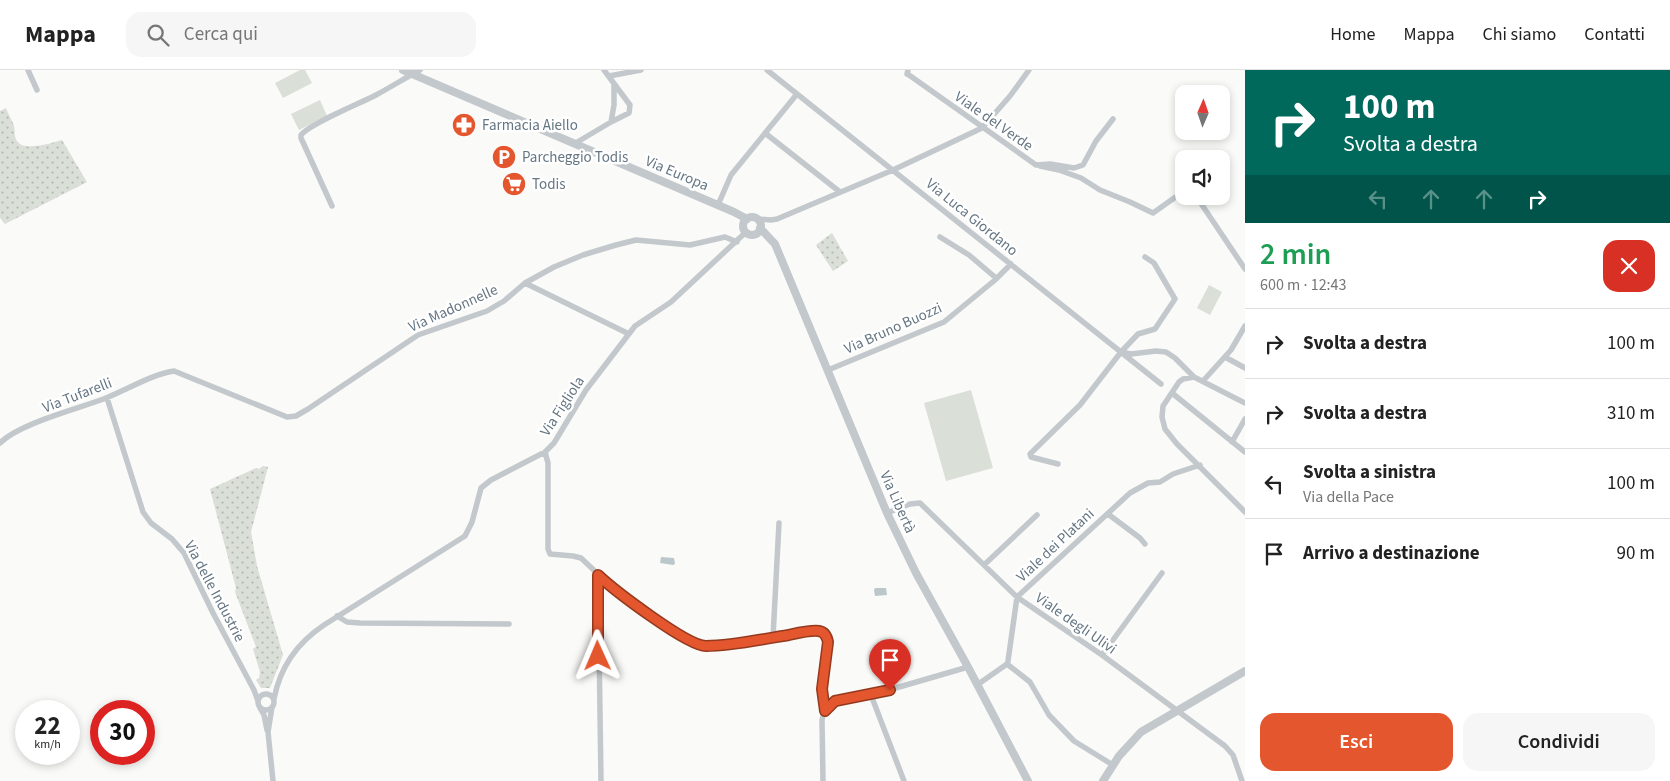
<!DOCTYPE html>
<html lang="it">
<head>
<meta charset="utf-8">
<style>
  :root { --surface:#fff; --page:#f6f6f6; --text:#222; --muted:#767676; --line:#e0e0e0; --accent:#e4572e }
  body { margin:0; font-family:"Source Sans 3",sans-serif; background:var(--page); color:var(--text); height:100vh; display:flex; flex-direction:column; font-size:19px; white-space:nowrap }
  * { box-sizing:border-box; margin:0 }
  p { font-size:16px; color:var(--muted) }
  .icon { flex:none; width:28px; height:28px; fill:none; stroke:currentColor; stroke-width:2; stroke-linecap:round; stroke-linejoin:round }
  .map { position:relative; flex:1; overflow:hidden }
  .panel { display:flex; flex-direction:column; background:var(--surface); width:425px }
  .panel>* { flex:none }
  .hud { background:#00695c; color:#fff; overflow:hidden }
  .needle { width:32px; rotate:2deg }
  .buttons { position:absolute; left:1175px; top:15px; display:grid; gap:10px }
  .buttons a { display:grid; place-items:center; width:55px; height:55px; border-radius:10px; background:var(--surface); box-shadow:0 2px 8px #0003; font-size:25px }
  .speed { position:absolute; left:15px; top:630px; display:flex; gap:10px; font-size:25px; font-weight:700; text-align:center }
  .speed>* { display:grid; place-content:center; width:65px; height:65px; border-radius:50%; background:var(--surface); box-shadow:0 2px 8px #0003; line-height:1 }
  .speed small { font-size:12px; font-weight:400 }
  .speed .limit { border:8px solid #d22; background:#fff; color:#111 }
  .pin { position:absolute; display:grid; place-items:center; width:42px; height:42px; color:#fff; margin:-51px -21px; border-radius:50% 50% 50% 0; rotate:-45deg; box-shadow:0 0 5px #0007 }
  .pin .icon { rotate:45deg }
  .me { position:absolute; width:55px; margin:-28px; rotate:359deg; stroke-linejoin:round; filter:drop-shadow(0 0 4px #0008) }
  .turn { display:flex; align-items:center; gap:18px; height:105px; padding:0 15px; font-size:22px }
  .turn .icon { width:65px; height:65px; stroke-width:2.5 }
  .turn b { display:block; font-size:35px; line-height:42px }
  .lanes { display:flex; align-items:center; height:48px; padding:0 15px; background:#0003; justify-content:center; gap:25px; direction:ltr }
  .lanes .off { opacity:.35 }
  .round { display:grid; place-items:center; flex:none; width:52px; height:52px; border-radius:15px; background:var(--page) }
  .summary { display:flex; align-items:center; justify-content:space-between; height:85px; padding:0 15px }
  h1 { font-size:30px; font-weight:600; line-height:38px; color:#1e9e55 }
  .cta { display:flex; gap:10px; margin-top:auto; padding:10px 15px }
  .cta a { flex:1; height:58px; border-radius:15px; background:var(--accent); color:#fff; font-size:20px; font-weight:600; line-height:58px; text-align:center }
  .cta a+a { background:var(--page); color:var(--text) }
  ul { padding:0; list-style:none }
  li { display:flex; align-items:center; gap:15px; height:70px; padding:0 15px; border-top:1px solid var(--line) }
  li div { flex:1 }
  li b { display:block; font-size:19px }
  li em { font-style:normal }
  header { display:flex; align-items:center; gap:30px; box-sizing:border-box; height:70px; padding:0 25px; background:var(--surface); border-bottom:1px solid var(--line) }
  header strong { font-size:24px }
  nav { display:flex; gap:28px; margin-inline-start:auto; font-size:18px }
  .search { width:350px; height:45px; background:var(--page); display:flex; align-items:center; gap:12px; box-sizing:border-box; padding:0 18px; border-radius:15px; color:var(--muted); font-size:19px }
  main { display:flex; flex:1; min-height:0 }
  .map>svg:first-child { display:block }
</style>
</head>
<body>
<header>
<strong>Mappa</strong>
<div class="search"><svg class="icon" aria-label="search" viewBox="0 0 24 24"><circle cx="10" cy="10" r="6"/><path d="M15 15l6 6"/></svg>Cerca qui</div>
<nav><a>Home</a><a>Mappa</a><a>Chi siamo</a><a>Contatti</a></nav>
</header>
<main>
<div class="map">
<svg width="1245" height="711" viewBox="0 0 1245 711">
  <defs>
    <pattern id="grass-dots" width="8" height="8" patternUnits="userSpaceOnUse" patternTransform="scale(1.25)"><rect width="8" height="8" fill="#dadfd7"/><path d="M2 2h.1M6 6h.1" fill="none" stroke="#b4b9b4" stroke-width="1.8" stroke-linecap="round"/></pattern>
    <pattern id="water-ripples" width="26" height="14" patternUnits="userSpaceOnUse" patternTransform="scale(1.25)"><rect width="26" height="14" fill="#bbc7cb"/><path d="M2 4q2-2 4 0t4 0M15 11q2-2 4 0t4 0" fill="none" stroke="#9ca6aa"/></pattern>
  </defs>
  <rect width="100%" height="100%" fill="#fafaf8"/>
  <path fill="url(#grass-dots)" d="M6,38C8,44 12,50 14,56C15,61 14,67 17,71C24,82 52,73 62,70L87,112L5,154L0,148V41Z
    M832,163L848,191L833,201L816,175Z
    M263,396L268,397L251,462L257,496L283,585L270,618H261L256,610L259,608L260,602L253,579L256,577L235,522L236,518L210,419L256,398L259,399Z"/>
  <path fill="#dadfd7" d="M300,0H305L312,13L283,28L275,13Z
    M320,30L327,46L299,60L291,44Z
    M1209,215L1222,222L1210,245L1197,238Z
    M971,320L993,398L946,411L924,333Z"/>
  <path fill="url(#water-ripples)" d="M661,487L674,488L675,494L673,495L660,493Z
    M875,518H886L887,525L875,526L874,520Z"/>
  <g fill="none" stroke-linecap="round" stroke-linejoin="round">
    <path stroke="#c3c8cc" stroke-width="5.5" d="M28,0L37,20
      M767,0L1161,314
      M908,0L907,4L909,5L1036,95L1050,94L1074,98L1083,95L1096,71L1113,49
      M609,6L641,0
      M611,52L614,35V14
      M765,63L840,122
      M574,74L611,52L629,43L630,35L604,0
      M1040,96L1059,100L1081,108L1100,120L1130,132L1153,143L1184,121
      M1196,126L1245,199
      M718,135L731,105L797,24
      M332,136L301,68V65C309,54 361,33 376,25C391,17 405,8 420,0
      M757,149L771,150L777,149L893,100L982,58L1010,26L1029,0
      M940,167L969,185L996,208
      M525,213L629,264
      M1121,282L1131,284L1156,281L1166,282L1175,288L1194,307L1245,333
      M1225,287L1245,298
      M828,300L944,252L995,210L1011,194
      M1194,307L1183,309L1179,312L1163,336L1162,347L1165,359L1177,374L1245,442
      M1203,311L1231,280L1245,256
      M1172,323L1245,382
      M107,328L143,442L151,453L172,469L184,483L213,543L254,620L258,631
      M1232,372L1245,349
      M0,373C20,353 78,339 106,328C129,319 150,305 174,301L287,347L296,346L308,339L418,265L487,241L504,231L525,213L554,197L583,185L616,175L636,170L690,175L725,167L737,172
      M545,382L548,393V479L550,484L573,486L581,488L616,521L669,558L701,575L751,571L817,561L826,565L828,572L822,619L825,641
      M1058,394L1031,387L1030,384L1080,335L1121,282L1138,264L1155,259L1175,229L1154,193L1145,187
      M887,443L910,434L920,433L1017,527L1102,585L1225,676L1233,685L1242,711
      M1108,444L1140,468L1145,474
      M984,495L1037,445
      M598,505L601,711
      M337,546L347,552L360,553L509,554
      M773,567L779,453
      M1102,585L1162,503
      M1007,594L1030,612L1049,645L1074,671L1113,695
      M977,615L1007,594L1008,591L1017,527L1130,423L1148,413L1160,412L1173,404L1200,395
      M258 632a8 8 0 1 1 16 0a8 8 0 1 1-16 0Z
      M871,625L904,711
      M274,629C280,597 297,573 324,555L465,466L472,452L481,418L491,410L545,382L554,373L586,320L635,256L671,232L746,162
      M272,637L268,662L273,711
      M260,638L264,645L267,660
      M823,711L822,650C823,642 828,636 835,631L875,624L968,597"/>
    <path stroke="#c3c8cc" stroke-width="8" d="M403,0L734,142L747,149
      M743 156a9 9 0 1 1 18 0a9 9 0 1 1-18 0Z
      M760,158L775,174L887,443L916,503L968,597L1028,711
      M1103,711L1119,686L1141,662L1245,601"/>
  </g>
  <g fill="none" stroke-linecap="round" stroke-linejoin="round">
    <g stroke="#94391e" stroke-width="12">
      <path id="route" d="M598,586V505C614,520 687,576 706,576C733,576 762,569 789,565C798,563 810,560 819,561C825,562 827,567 828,572L822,619L825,641L835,631L890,620"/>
    </g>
    <use href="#route" stroke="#e4572e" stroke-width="9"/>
  </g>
  <defs>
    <g id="pharmacy-disc" transform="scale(1.25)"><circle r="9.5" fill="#e4572e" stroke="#fff"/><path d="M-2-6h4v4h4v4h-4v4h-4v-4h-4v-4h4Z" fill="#fff"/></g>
    <g id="parking-disc" transform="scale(1.25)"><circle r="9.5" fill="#e4572e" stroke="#fff"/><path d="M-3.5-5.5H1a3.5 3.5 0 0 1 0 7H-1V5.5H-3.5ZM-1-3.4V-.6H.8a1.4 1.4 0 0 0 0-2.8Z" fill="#fff"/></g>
    <g id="supermarket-disc" transform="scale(1.25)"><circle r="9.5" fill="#e4572e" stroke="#fff"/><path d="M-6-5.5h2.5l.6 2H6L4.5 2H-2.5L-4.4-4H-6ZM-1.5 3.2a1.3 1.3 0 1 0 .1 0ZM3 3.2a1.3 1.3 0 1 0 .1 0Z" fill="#fff"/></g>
  </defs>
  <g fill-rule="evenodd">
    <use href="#pharmacy-disc" x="464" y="55"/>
    <use href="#parking-disc" x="504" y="87"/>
    <use href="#supermarket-disc" x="514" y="114"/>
  </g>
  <g text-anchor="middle" stroke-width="5" stroke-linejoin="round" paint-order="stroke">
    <g font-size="15" fill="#657683" stroke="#fff">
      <text transform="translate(994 51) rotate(35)" y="5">Viale del Verde</text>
      <text transform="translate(677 103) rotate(23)" y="5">Via Europa</text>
      <text transform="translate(972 147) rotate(39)" y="5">Via Luca Giordano</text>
      <text transform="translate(453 238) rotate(-24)" y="5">Via Madonnelle</text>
      <text transform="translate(893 258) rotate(-24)" y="5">Via Bruno Buozzi</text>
      <text transform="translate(77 325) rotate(-21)" y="5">Via Tufarelli</text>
      <text transform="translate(562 336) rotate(-57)" y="5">Via Figliola</text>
      <text transform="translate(898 432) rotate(66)" y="5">Via Libertà</text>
      <text transform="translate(1055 475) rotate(-43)" y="5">Viale dei Platani</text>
      <text transform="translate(215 521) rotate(62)" y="5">Via delle Industrie</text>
      <text transform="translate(1076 553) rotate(35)" y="5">Viale degli Ulivi</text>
    </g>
    <g font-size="15" fill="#657683" stroke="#fff" text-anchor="start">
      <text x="482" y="60">Farmacia Aiello</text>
      <text x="522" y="92">Parcheggio Todis</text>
      <text x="532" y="119">Todis</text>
    </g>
  </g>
</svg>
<div class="buttons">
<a><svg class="needle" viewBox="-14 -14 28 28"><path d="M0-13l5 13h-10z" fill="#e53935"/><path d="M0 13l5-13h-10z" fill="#767676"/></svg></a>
<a><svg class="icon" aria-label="sound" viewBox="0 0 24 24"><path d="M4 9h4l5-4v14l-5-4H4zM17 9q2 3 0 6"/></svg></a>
</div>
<div class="speed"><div>22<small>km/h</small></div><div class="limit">30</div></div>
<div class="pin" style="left:890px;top:620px;background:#d93025"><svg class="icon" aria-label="arrive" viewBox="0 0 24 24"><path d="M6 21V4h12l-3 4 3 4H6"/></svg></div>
<svg class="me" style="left:598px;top:586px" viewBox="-20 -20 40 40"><path d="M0-17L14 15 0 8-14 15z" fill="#e4572e" stroke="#fff" stroke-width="4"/></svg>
</div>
<section class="panel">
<div class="hud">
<div class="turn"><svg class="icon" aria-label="right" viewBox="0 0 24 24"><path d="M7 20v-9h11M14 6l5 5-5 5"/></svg><div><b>100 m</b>Svolta a destra</div></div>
<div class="lanes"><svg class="icon off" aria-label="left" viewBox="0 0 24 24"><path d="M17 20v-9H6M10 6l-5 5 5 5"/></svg><svg class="icon off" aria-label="ahead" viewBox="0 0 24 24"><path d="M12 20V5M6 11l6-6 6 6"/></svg><svg class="icon off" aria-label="ahead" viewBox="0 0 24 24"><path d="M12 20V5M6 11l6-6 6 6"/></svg><svg class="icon" aria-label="right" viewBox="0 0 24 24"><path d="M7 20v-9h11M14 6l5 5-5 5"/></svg></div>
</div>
<div class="summary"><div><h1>2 min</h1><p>600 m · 12:43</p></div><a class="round" style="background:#d93025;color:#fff"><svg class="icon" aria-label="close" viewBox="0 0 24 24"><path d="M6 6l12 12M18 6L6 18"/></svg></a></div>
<ul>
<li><svg class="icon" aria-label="right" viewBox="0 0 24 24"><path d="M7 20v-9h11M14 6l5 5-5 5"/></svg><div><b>Svolta a destra</b></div><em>100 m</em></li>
<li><svg class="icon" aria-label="right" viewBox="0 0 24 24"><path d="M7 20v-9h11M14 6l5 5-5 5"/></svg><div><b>Svolta a destra</b></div><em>310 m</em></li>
<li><svg class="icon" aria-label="left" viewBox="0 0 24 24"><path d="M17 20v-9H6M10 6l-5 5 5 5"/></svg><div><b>Svolta a sinistra</b><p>Via della Pace</p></div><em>100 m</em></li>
<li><svg class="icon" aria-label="arrive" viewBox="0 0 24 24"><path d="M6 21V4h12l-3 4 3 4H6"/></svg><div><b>Arrivo a destinazione</b></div><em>90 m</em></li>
</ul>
<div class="cta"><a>Esci</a><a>Condividi</a></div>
</section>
</main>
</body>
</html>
